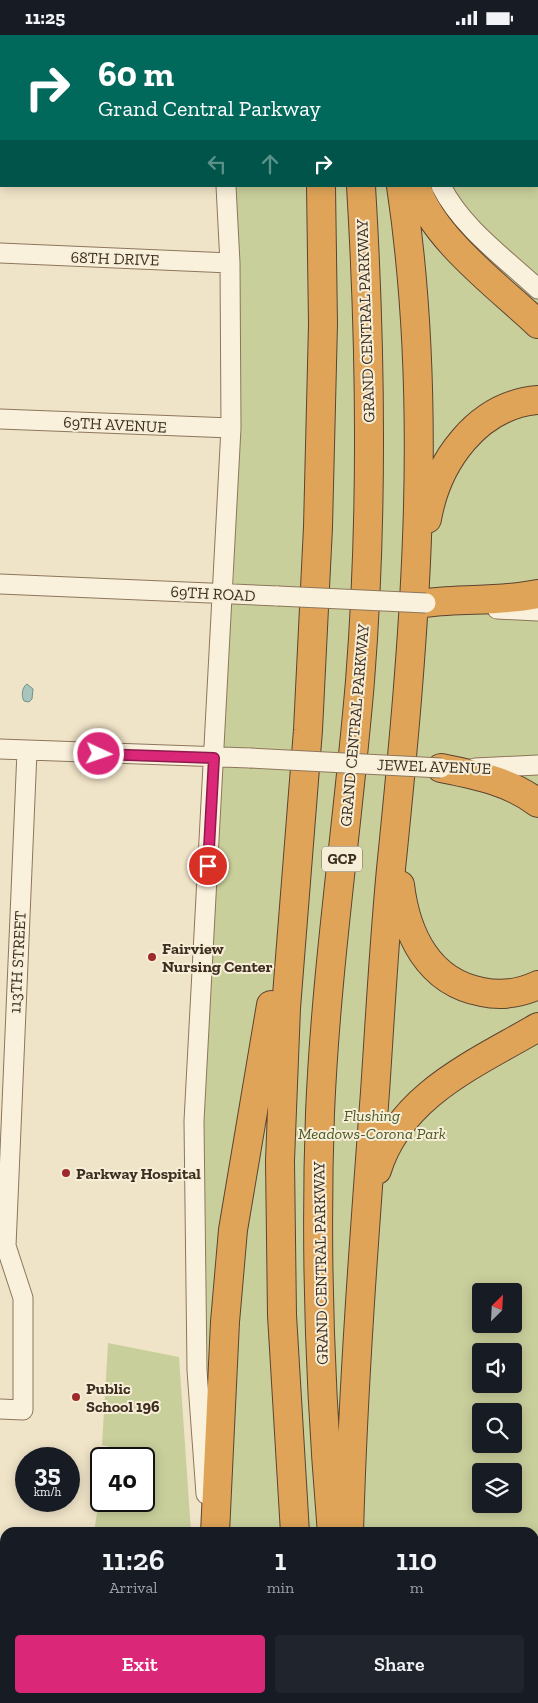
<!DOCTYPE html>
<html lang="en">
<head>
<meta charset="utf-8">
<style>
  :root { --surface:#171b24; --page:#20242c; --text:#f1f3f6; --muted:#9ea1a6; --accent:#db2777 }
  body { margin:0; font-family:"Zilla Slab",serif; background:var(--page); color:var(--text); height:100vh; display:flex; flex-direction:column; font-size:19px; white-space:nowrap }
  * { box-sizing:border-box; margin:0 }
  p { font-size:16px; color:var(--muted) }
  .icon { flex:none; width:28px; height:28px; fill:none; stroke:currentColor; stroke-width:2; stroke-linecap:round; stroke-linejoin:round }
  .map { position:relative; flex:1; overflow:hidden }
  .sheet { position:absolute; left:0px; top:1492px; width:539px; height:176px; display:flex; flex-direction:column; background:var(--surface); border-radius:15px 15px 0 0; box-shadow:0 2px 12px #0003 }
  .sheet>* { flex:none }
  .banner { position:absolute; left:0px; top:0px; width:539px; height:152px; box-shadow:0 2px 12px #0003; background:#00695c; color:#fff; overflow:hidden }
  .needle { width:32px; rotate:24deg }
  .fabs { position:absolute; left:472px; top:1248px; display:grid; gap:10px }
  .fabs a { display:grid; place-items:center; width:50px; height:50px; border-radius:5px; background:var(--surface); box-shadow:0 2px 12px #0003; font-size:25px }
  .speed { position:absolute; left:15px; top:1412px; display:flex; gap:10px; font-size:25px; font-weight:700; text-align:center }
  .speed>* { display:grid; place-content:center; width:65px; height:65px; border-radius:50%; background:var(--surface); box-shadow:0 2px 12px #0003; line-height:1 }
  .speed small { font-size:12px; font-weight:400 }
  .speed .limit { border:2px solid #111; border-radius:8px; background:#fff; color:#111 }
  .pin { position:absolute; display:grid; place-items:center; width:42px; height:42px; color:#fff; margin:-21px; border:2px solid #fff; border-radius:50%; box-shadow:0 1px 5px #0007 }
  .me { position:absolute; width:55px; margin:-28px; rotate:93deg; stroke-linejoin:round; filter:drop-shadow(0 0 4px #0008) }
  .turn { display:flex; align-items:center; gap:18px; height:105px; padding:0 15px; font-size:22px }
  .turn .icon { width:65px; height:65px; stroke-width:2.5 }
  .turn b { display:block; font-size:35px; line-height:42px }
  .lanes { display:flex; align-items:center; height:48px; padding:0 15px; background:#0003; justify-content:center; gap:25px; direction:ltr }
  .lanes .off { opacity:.35 }
  .eta { display:flex; justify-content:space-evenly; align-items:center; height:85px; text-align:center }
  .eta b { font-size:30px; font-weight:600; line-height:35px }
  .cta { display:flex; gap:10px; margin-top:auto; padding:10px 15px }
  .cta a { flex:1; height:58px; border-radius:5px; background:var(--accent); color:#fff; font-size:20px; font-weight:600; line-height:58px; text-align:center }
  .cta a+a { background:var(--page); color:var(--text) }
  .status { display:flex; justify-content:space-between; align-items:center; height:35px; padding:0 25px; background:var(--surface); direction:ltr }
  .status svg { height:14px; fill:currentColor }
  .map>svg:first-child { display:block }
</style>
</head>
<body>
<div class="status"><b>11:25</b><svg viewBox="0 0 49 12"><path d="M0 12V9h3v3zM5 12V6h3v6zM10 12V3h3v9zM15 12V0h3v12zM26 1h20v11H26zM47 4h2v5h-2z"/></svg></div>
<div class="map">
<svg width="538" height="1668" viewBox="0 0 538 1668">
  <rect width="100%" height="100%" fill="#f0e4c8"/>
  <path fill="#c9cf9b" fill-rule="evenodd" d="M219,0H538V1668H226L225,1664H534V1498L214,1497L208,1368L204,1088L220,746L222,744L229,577L234,540L226,151H538V1ZM481,1256H514V1289H481ZM481,1316H514V1349H481ZM481,1376H514V1409H481ZM481,1436H514V1469H481Z
    M108,1308L179,1322L191,1497H94L101,1453V1466H144V1424H115L114,1413L102,1410Z"/>
  <path fill="#a9c4bc" stroke="#6f938a" d="M27,649L33,654L32,664L29,667L24,666C21,661 22,652 27,649Z
    M538,1632V1668H521L523,1664H534V1640Z"/>
  <g fill="none" stroke-linecap="round" stroke-linejoin="round">
    <g stroke="#8d765c" stroke-width="21">
      <path id="minor" d="M219,0V1
        M411,0V1
        M0,52H1
        M441,151C462,193 505,223 538,254
        M0,218L230,228
        M0,384L231,393
        M0,549L278,561
        M497,574L538,576
        M0,714L250,723
        M475,733L538,730
        M0,1374L23,1375V1263L6,1211L27,716
        M206,1459L197,1335L194,1086L231,393L230,228L226,151
        M0,1540H5
        M229,1664V1668"/>
    </g>
    <g stroke="#5b4430" stroke-width="30">
      <path id="highway" d="M307,0V1
        M347,0V1
        M377,0V1
        M416,151C432,203 499,252 538,289
        M427,484C437,427 477,370 538,365
        M426,568C463,563 501,567 538,559
        M441,733C476,740 509,746 538,768
        M400,850C406,899 428,947 482,957C501,961 521,958 538,950
        M377,1135C400,1060 475,1029 538,992
        M215,1498L225,1287L233,1195L271,970
        M295,1498L282,1280L280,1126L286,973L308,695L318,492L323,289L321,151
        M332,1498C320,1358 315,1218 320,1078C326,933 348,790 360,646C373,481 371,316 361,151
        M349,1498C353,1351 364,1204 375,1057C380,983 384,908 391,834C414,608 435,378 401,151
        M310,1664L311,1668
        M348,1664L349,1668"/>
    </g>
    <use href="#minor" stroke="#faf1dc" stroke-width="19"/>
    <use href="#highway" stroke="#e0a458" stroke-width="28"/>
    <g stroke="#8d765c" stroke-width="21" stroke-linecap="butt">
      <path id="minor-bridge" d="M278,561L426,568
        M250,723L441,733"/>
    </g>
    <use href="#minor-bridge" stroke="#faf1dc" stroke-width="19"/>
  </g>
  <g fill="none" stroke-linecap="round" stroke-linejoin="round">
    <g stroke="#8e194d" stroke-width="12">
      <path id="route" d="M99,719L214,723L208,831"/>
    </g>
    <use href="#route" stroke="#db2777" stroke-width="9"/>
  </g>
  <g fill="#9e2a2b" stroke="#f7eed8" stroke-width="2">
    <circle cx="152" cy="922" r="5"/>
    <circle cx="66" cy="1138" r="5"/>
    <circle cx="76" cy="1362" r="5"/>
  </g>
  <g text-anchor="middle" stroke-width="4" stroke-linejoin="round" paint-order="stroke">
    <rect fill="#f7eed8" stroke="#756857" stroke-width="1" x="322" y="811.5" width="40" height="25" rx="4"/>
    <g font-size="15" font-weight="bold" fill="#3d2e20">
      <text x="342" y="829">GCP</text>
    </g>
    <g font-size="16" fill="#3d2e20" stroke="#f7eed8">
      <text transform="translate(115 223) rotate(2)" y="6">68TH DRIVE</text>
      <text transform="translate(365 286) rotate(-92)" y="6">GRAND CENTRAL PARKWAY</text>
      <text transform="translate(115 389) rotate(3)" y="6">69TH AVENUE</text>
      <text transform="translate(213 558) rotate(3)" y="6">69TH ROAD</text>
      <text transform="translate(354 690) rotate(-85)" y="6">GRAND CENTRAL PARKWAY</text>
      <text transform="translate(434 731) rotate(2)" y="6">JEWEL AVENUE</text>
      <text transform="translate(17 927) rotate(-87)" y="6">113TH STREET</text>
      <text transform="translate(320 1228) rotate(-91)" y="6">GRAND CENTRAL PARKWAY</text>
    </g>
    <g font-size="16" font-weight="bold" fill="#3d2e20" stroke="#f7eed8" text-anchor="start">
      <text x="162" y="919">Fairview<tspan x="162" dy="18">Nursing Center</tspan></text>
      <text x="76" y="1144">Parkway Hospital</text>
      <text x="86" y="1359">Public<tspan x="86" dy="18">School 196</tspan></text>
    </g>
    <g font-size="16" font-style="italic" fill="#4d5a26" stroke="#f7eed8">
      <text x="372" y="1086">Flushing<tspan x="372" dy="18">Meadows-Corona Park</tspan></text>
    </g>
  </g>
</svg>
<div class="fabs">
<a><svg class="needle" viewBox="-14 -14 28 28"><path d="M0-13l5 13h-10z" fill="#e53935"/><path d="M0 13l5-13h-10z" fill="#9ea1a6"/></svg></a>
<a><svg class="icon" aria-label="sound" viewBox="0 0 24 24"><path d="M4 9h4l5-4v14l-5-4H4zM17 9q2 3 0 6"/></svg></a>
<a><svg class="icon" aria-label="search" viewBox="0 0 24 24"><circle cx="10" cy="10" r="6"/><path d="M15 15l6 6"/></svg></a>
<a><svg class="icon" aria-label="layers" viewBox="0 0 24 24"><path d="M12 4l9 5-9 5-9-5zM3 14l9 5 9-5"/></svg></a>
</div>
<div class="speed"><div>35<small>km/h</small></div><div class="limit">40</div></div>
<div class="pin" style="left:208px;top:831px;background:#d93025"><svg class="icon" aria-label="arrive" viewBox="0 0 24 24"><path d="M6 21V4h12l-3 4 3 4H6"/></svg></div>
<svg class="me" style="left:99px;top:719px" viewBox="-20 -20 40 40"><circle r="17" fill="#db2777" stroke="#fff" stroke-width="3"/><path d="M0-11L8 9 0 5-8 9z" fill="#fff"/></svg>
<div class="banner">
<div class="turn"><svg class="icon" aria-label="right" viewBox="0 0 24 24"><path d="M7 20v-9h11M14 6l5 5-5 5"/></svg><div><b>60 m</b>Grand Central Parkway</div></div>
<div class="lanes"><svg class="icon off" aria-label="left" viewBox="0 0 24 24"><path d="M17 20v-9H6M10 6l-5 5 5 5"/></svg><svg class="icon off" aria-label="ahead" viewBox="0 0 24 24"><path d="M12 20V5M6 11l6-6 6 6"/></svg><svg class="icon" aria-label="right" viewBox="0 0 24 24"><path d="M7 20v-9h11M14 6l5 5-5 5"/></svg></div>
</div>
<section class="sheet">
<div class="eta">
<div><b>11:26</b><p>Arrival</p></div>
<div><b>1</b><p>min</p></div>
<div><b>110</b><p>m</p></div>
</div>
<div class="cta"><a>Exit</a><a>Share</a></div>
</section>
</div>
</body>
</html>
